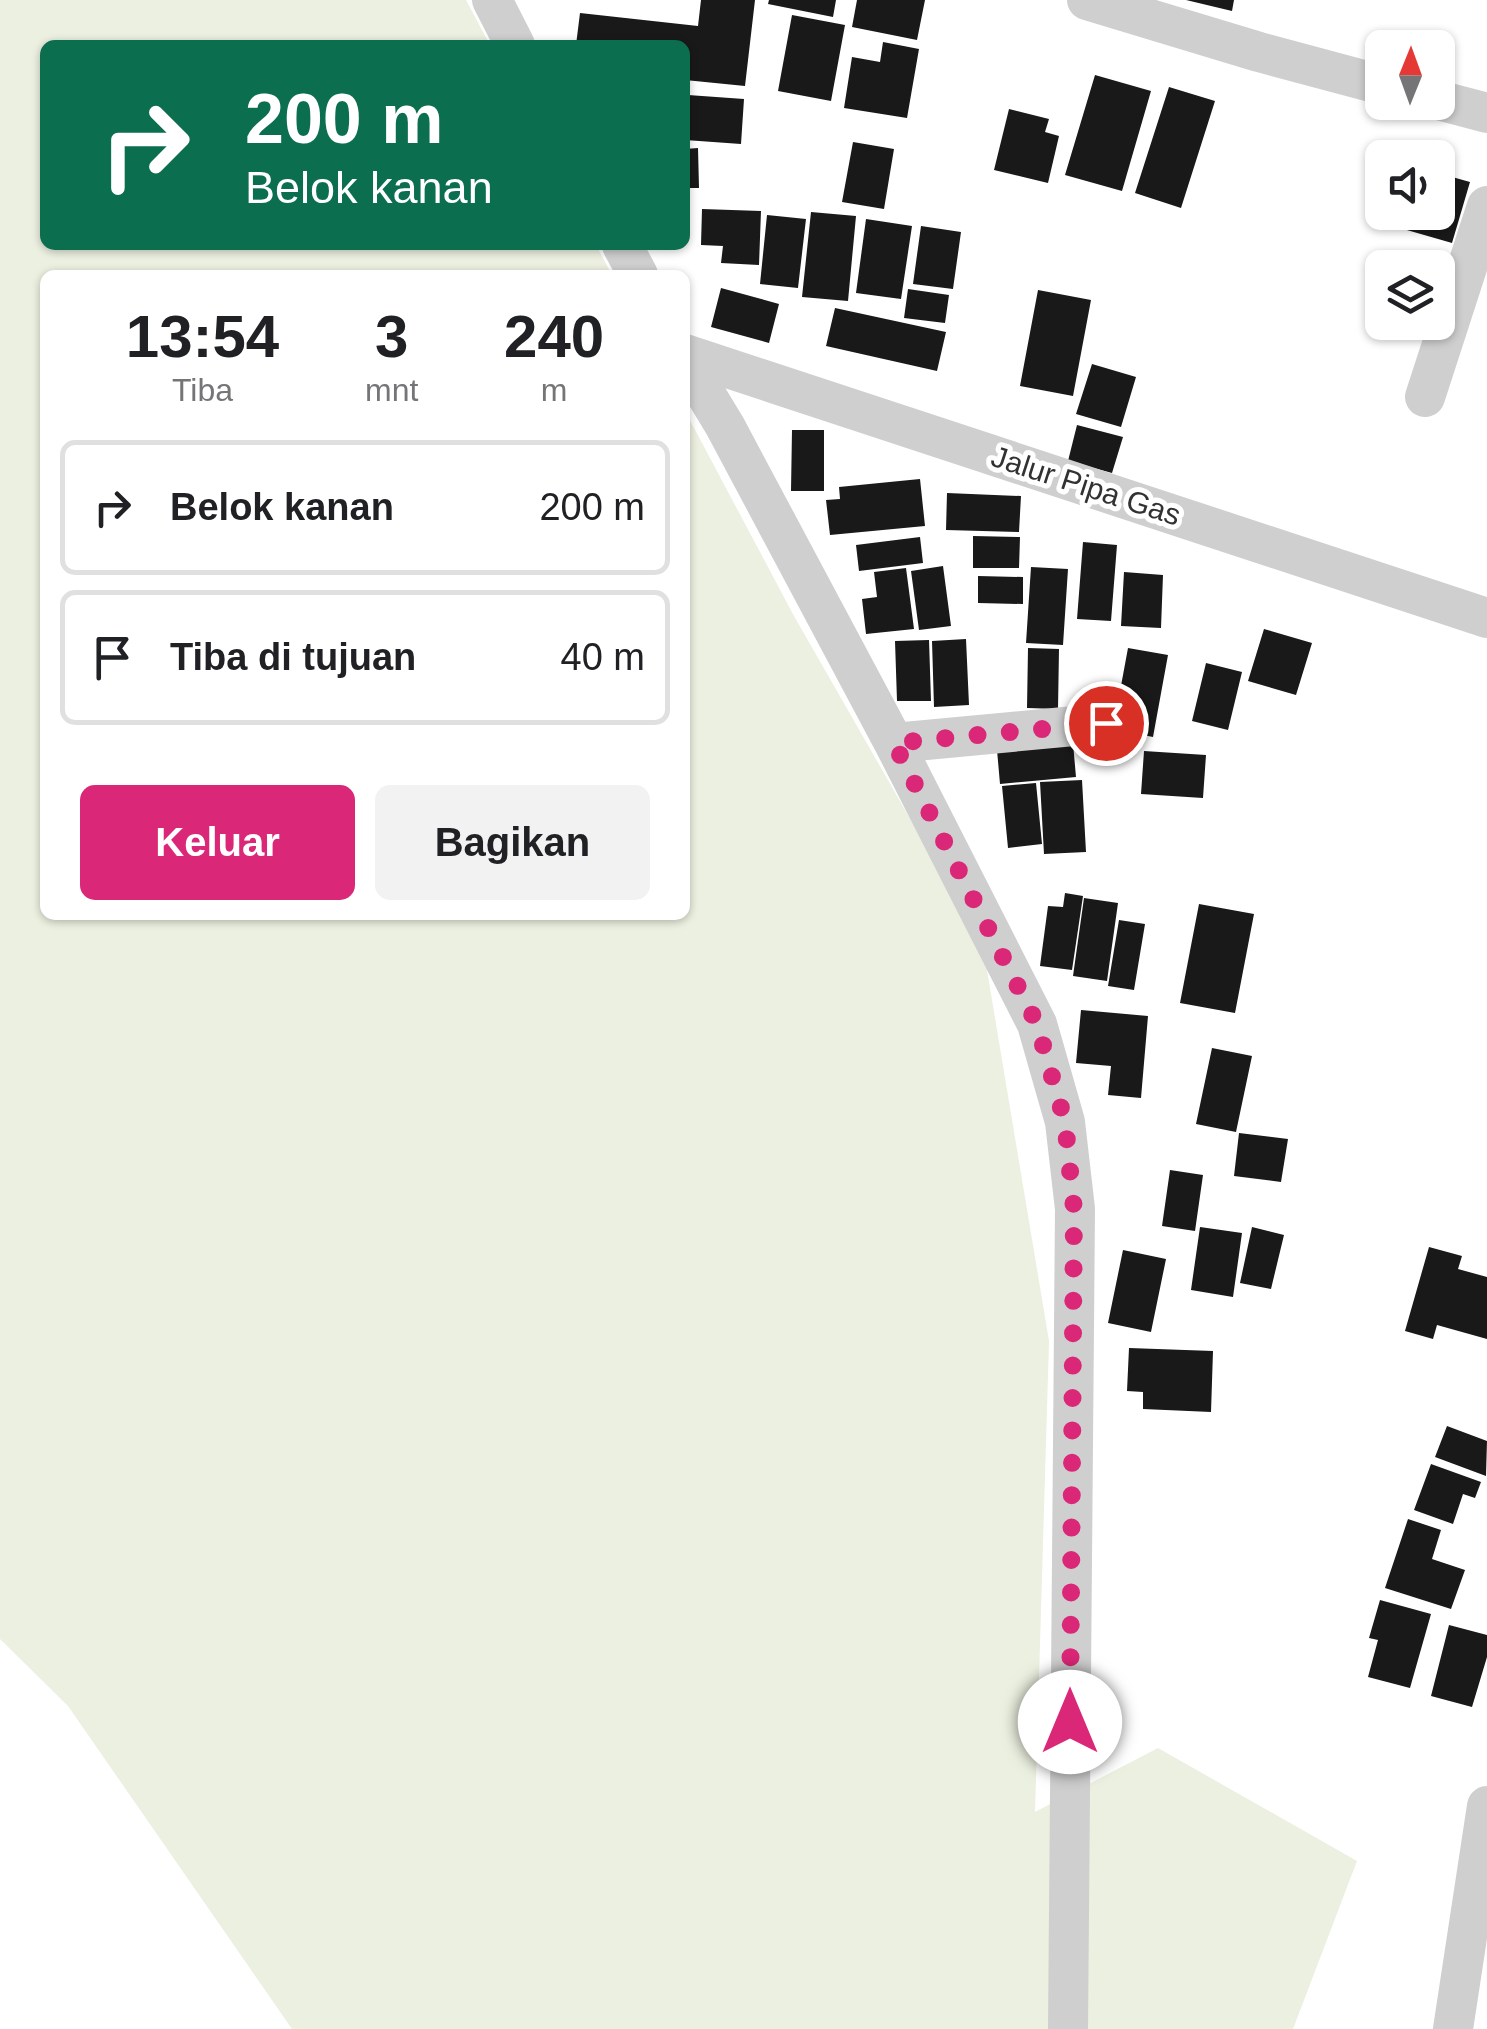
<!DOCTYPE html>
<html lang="id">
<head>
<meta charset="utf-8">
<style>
  :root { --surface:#fff; --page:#f2f2f2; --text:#202124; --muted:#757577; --line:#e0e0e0; --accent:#db2777 }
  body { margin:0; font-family:Arial,sans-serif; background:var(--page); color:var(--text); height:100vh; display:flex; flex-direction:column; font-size:38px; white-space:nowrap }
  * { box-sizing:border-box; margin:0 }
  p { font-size:32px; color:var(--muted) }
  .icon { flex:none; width:55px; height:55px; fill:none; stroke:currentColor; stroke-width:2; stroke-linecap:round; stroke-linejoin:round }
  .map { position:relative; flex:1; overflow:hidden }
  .panel { position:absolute; left:40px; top:270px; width:650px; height:650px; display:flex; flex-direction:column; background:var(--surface); border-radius:15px; box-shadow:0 2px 8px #0004 }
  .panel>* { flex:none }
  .top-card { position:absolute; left:40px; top:40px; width:650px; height:210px; border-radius:15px; box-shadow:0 2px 8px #0004; background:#0b6e4f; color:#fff; overflow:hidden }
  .needle { width:65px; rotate:1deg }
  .fabs { position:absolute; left:1365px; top:30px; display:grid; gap:20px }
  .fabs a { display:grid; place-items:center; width:90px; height:90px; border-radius:15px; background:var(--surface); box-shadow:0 2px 8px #0004; font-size:50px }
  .pin { position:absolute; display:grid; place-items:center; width:85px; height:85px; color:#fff; margin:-42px; border:5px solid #fff; border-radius:50%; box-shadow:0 2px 10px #0007 }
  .me { position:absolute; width:110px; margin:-55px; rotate:0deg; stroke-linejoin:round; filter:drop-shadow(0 0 8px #0008) }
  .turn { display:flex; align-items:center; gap:35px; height:210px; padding:0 40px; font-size:45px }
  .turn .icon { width:130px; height:130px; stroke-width:2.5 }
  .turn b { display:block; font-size:70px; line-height:85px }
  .eta { display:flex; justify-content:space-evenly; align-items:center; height:170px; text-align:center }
  .eta b { font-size:60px; font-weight:700; line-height:70px }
  .primary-button { display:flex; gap:20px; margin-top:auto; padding:20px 40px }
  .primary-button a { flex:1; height:115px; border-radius:15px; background:var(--accent); color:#fff; font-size:40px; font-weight:700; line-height:115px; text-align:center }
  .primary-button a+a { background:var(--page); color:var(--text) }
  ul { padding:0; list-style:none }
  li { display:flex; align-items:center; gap:30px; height:135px; margin:0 20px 15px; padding:0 20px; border:5px solid var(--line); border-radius:15px }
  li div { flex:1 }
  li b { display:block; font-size:38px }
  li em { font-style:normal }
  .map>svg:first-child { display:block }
</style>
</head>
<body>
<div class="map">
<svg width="1487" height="2029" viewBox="0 0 1487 2029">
  <rect width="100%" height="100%" fill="#fff"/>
  <path fill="#ebf0e0" d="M0,0H466L490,45H45V245H596L612,275H45V915H685V411L794,616L983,946L1049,1341L1035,1812L1158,1748L1357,1861L1293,2029H292L68,1706L0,1639Z"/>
  <path fill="#191919" d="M701,0H755L745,86L685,80V45H576L580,13L698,26Z
    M769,0H836L833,17L768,4Z
    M857,0H925L917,40L852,27Z
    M1186,0H1234L1232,11Z
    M792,15L845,25L831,101L778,91Z
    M883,42L919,49L907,118L844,108L852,57L880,62Z
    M1095,75L1151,91L1122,191L1065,175Z
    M1169,87L1215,101L1181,208L1135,193Z
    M688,95L744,99L741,144L685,140Z
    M1009,109L1049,119L1045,132L1059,136L1048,183L994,170Z
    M853,142L894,149L884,209L842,202Z
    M698,148L699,188H685V149Z
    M1438,173L1470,182L1452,243L1386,224L1389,212H1438Z
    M702,209L761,211L759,265L721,263L723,246L701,245Z
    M811,212L856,216L848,301L802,297Z
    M767,215L806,219L798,288L760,284Z
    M866,219L912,226L901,299L856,293Z
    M921,226L961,232L953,289L913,284Z
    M721,288L779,304L769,343L711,327Z
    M908,289L949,295L945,323L904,318Z
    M1038,290L1091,300L1073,396L1020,386Z
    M835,308L946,332L937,371L826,346Z
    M1092,364L1136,377L1121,427L1076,414Z
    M1077,425L1123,437L1112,473L1068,461Z
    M792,430H824V491H791Z
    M920,479L925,526L830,535L826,500L840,499L839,487Z
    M947,493L1021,496L1019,532L946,530Z
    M973,536L1020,537L1019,568H973Z
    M920,537L923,563L859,571L856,545Z
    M1083,542L1117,545L1111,621L1077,619Z
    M943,566L951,626L919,630L911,571Z
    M1031,567L1068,569L1063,645L1026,643Z
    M906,568L914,629L866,634L862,599L877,597L874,572Z
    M1124,572L1163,575L1161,628L1121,626Z
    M978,576L1023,577V604L978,603Z
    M1264,629L1312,643L1296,695L1248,681Z
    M966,639L969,705L934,707L932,641Z
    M929,640L931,701H897L895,641Z
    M1028,648L1059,649L1058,709L1027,708Z
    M1128,648L1168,655L1153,737L1113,729Z
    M1206,663L1242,672L1228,730L1192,721Z
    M1073,743L1076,777L1000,784L997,750Z
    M1144,751L1206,755L1203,798L1141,794Z
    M1082,780L1086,852L1044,854L1040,782Z
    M1036,783L1042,844L1008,848L1002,786Z
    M1065,893L1083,896L1072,970L1040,966L1048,906L1063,907Z
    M1084,898L1118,903L1107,981L1073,976Z
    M1199,904L1254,914L1235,1013L1180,1003Z
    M1119,920L1145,924L1134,990L1108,986Z
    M1081,1010L1148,1016L1141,1098L1108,1095L1111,1066L1076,1063Z
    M1212,1048L1252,1056L1236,1132L1196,1124Z
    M1239,1133L1288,1139L1281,1182L1234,1176Z
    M1170,1170L1203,1175L1195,1231L1162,1226Z
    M1200,1227L1242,1233L1233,1297L1191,1290Z
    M1252,1227L1284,1235L1271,1289L1240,1283Z
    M1429,1247L1462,1256L1458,1269L1487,1277V1339L1437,1325L1433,1339L1405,1331Z
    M1123,1250L1166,1259L1151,1332L1108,1323Z
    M1129,1348L1213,1351L1211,1412L1143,1409V1392L1127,1391Z
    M1447,1426L1487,1441L1486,1476L1435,1457Z
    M1431,1464L1481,1482L1475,1498L1463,1494L1453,1524L1414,1510Z
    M1408,1519L1441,1530L1432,1559L1465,1570L1451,1609L1385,1588Z
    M1380,1600L1431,1614L1410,1688L1368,1677L1378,1640L1369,1638Z
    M1449,1625L1487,1635V1657L1472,1707L1431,1696Z"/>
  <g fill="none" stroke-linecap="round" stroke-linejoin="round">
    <path stroke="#cfcfcf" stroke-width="40" d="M492,0L515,45
      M1087,0L1259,52L1382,85
      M1438,100L1487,113
      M622,245L638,275
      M685,354L1487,618
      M685,360L725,426L894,743L1037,1024L1065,1122L1075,1209L1068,2029
      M1425,397L1487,206
      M894,743L1106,723
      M1453,2029L1487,1806"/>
  </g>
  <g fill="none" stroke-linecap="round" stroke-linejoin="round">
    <path stroke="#db2777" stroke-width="18" stroke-dasharray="0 32.4" d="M1070,1722L1074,1209L1065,1122L1037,1024L894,743L1106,723"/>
  </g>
  <g text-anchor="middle" stroke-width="10" stroke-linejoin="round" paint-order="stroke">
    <g font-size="30" fill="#323232" stroke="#fff">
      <text transform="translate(1086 486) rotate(18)" y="10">Jalur Pipa Gas</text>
    </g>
  </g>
</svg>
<div class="fabs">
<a><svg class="needle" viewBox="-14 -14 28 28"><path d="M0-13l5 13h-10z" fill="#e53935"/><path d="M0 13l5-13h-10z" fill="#757577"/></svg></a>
<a><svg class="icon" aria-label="sound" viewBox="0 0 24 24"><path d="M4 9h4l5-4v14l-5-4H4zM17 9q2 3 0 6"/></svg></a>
<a><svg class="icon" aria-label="layers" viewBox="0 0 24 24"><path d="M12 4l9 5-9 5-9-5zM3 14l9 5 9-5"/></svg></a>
</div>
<div class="pin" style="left:1106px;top:723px;background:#d93025"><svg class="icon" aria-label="arrive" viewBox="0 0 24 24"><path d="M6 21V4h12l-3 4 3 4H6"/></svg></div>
<svg class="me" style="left:1070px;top:1722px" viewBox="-20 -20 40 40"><circle r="19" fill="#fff"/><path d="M0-13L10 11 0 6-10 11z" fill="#db2777"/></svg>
<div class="top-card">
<div class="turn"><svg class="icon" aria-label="right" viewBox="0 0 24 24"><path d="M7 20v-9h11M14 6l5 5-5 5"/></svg><div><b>200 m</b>Belok kanan</div></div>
</div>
<section class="panel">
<div class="eta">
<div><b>13:54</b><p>Tiba</p></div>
<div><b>3</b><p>mnt</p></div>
<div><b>240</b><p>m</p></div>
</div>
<ul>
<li><svg class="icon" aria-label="right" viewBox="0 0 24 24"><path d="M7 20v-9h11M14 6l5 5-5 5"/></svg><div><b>Belok kanan</b></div><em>200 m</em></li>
<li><svg class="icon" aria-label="arrive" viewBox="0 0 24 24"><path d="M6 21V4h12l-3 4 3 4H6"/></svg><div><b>Tiba di tujuan</b></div><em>40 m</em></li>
</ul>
<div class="primary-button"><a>Keluar</a><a>Bagikan</a></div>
</section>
</div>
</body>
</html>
